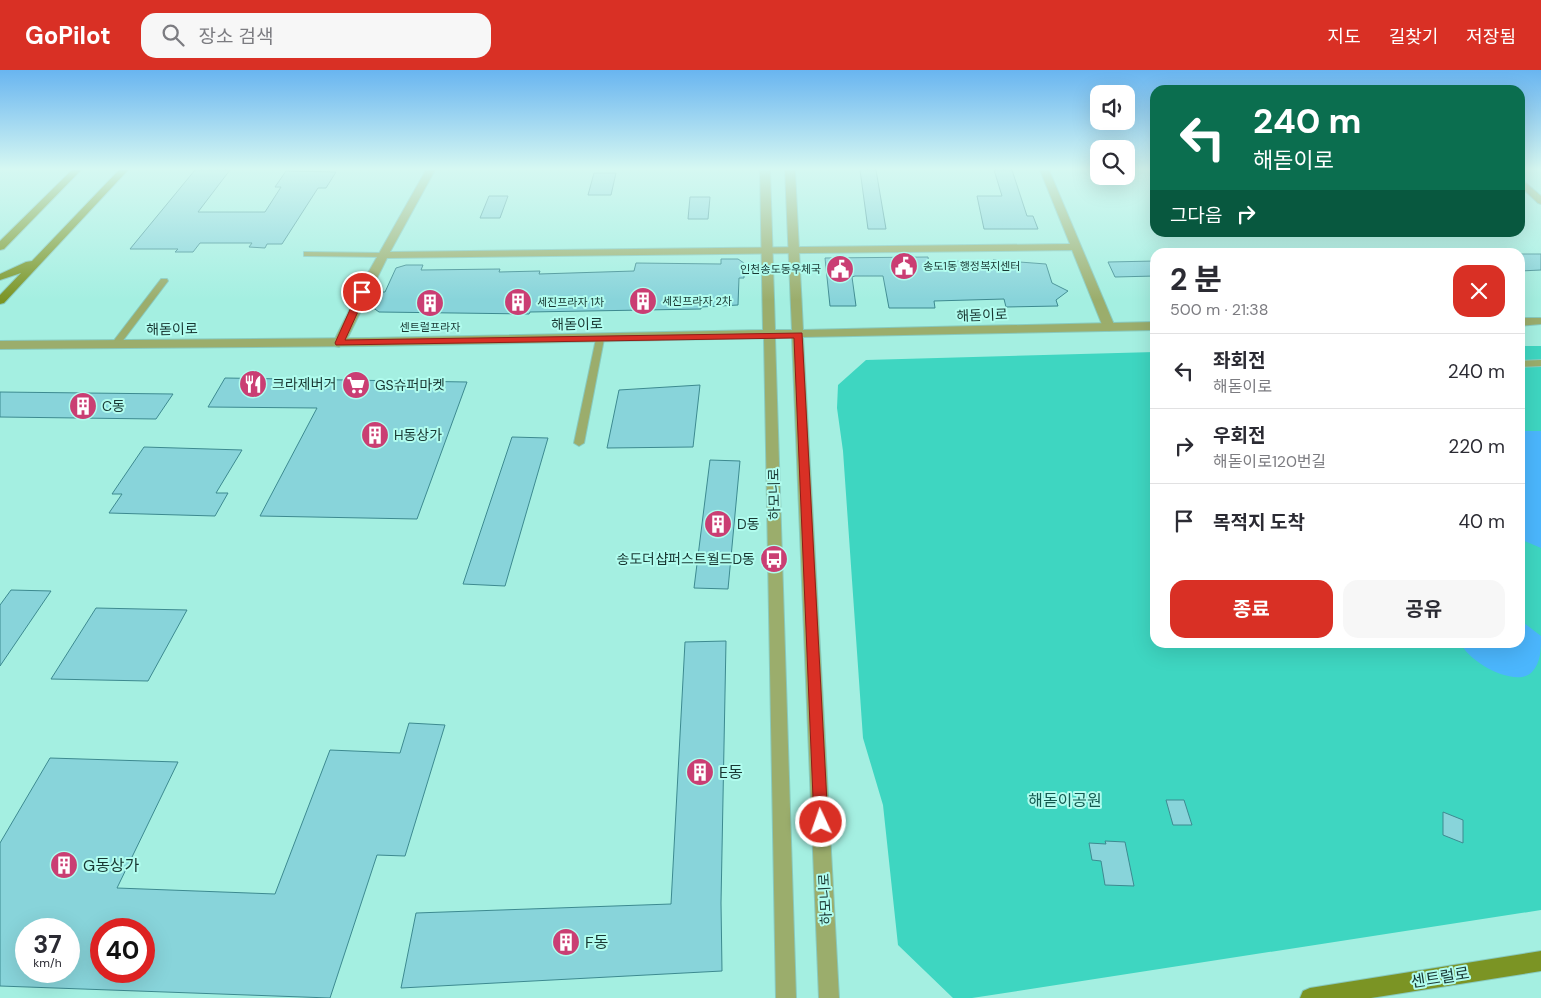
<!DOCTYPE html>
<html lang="ko">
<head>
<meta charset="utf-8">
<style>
  :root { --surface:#fff; --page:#f7f7f7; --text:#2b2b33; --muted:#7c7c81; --line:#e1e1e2; --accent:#d93025 }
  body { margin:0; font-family:"DM Sans","Noto Sans KR",sans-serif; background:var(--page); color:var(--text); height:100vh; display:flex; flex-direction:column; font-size:19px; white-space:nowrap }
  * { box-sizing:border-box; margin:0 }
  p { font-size:16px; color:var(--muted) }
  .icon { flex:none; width:28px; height:28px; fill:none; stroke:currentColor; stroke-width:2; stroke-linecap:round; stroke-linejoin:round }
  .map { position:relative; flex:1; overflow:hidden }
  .details { position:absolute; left:1150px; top:178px; width:375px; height:400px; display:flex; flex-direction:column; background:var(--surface); border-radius:15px; box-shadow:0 5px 20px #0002 }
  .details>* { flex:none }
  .top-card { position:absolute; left:1150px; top:15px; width:375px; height:152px; border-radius:15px; box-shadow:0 5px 20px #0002; background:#0b6e4f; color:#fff; overflow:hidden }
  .buttons { position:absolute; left:1090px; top:15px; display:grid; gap:10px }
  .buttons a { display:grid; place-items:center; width:45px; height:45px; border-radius:10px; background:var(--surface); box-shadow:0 5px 20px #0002; font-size:25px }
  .speed { position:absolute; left:15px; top:848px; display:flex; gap:10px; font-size:25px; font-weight:700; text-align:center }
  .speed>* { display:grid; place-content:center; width:65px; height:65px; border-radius:50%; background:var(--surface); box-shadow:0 5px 20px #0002; line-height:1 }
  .speed small { font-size:12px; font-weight:400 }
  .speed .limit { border:8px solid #d22; background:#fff; color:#111 }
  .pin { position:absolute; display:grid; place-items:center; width:42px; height:42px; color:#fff; margin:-21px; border:2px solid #fff; border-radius:50%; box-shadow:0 1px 5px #0007 }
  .me { position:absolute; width:55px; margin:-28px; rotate:357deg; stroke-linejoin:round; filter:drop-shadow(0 0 4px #0008) }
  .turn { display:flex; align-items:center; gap:18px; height:105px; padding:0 20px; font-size:22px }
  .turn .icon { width:65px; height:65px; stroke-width:2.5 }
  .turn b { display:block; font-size:35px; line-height:42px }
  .then { display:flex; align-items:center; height:48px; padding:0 20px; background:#0003; gap:10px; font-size:19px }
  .round { display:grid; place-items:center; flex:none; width:52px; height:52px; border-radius:15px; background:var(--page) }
  .head { display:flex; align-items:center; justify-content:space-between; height:85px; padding:0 20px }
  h1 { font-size:30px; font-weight:700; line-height:38px }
  .action { display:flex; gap:10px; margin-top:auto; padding:10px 20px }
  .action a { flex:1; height:58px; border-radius:15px; background:var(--accent); color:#fff; font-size:20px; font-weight:700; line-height:58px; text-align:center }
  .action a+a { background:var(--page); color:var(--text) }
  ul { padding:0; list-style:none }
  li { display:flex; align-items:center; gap:15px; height:75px; padding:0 20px; border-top:1px solid var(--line) }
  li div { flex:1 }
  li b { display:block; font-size:19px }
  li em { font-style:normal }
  header { display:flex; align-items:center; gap:30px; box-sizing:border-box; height:70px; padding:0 25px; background:var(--accent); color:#fff }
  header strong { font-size:24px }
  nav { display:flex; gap:28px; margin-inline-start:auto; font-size:18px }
  .search { width:350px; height:45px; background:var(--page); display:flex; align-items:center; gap:12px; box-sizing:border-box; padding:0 18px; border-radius:15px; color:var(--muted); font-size:19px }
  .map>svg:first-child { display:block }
</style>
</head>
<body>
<header>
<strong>GoPilot</strong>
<div class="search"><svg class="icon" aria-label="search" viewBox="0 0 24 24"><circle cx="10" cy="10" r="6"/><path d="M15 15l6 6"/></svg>장소 검색</div>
<nav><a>지도</a><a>길찾기</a><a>저장됨</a></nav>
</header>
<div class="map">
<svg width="1541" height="928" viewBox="0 0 1541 928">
  <rect width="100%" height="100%" fill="#a4efe1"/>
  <path fill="#3ed6c1" d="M1520,276H1541V840L972,928H953L898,875L883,735L863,668L843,381L837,338L838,315L866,290L1155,282V572H1520Z"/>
  <path fill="#4bb6fd" d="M1520,361H1541V478L1520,469Z
    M1520,550L1541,566C1541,578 1541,593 1532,602C1516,619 1467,591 1461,573L1520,572Z"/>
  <path fill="#88d4da" stroke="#3d8a90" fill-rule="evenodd" d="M195,100H230L198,142H265L281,117H275L286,101L336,102L326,118H318L282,174H267L265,178L249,177L252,173H200L193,182H175L178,179H130Z
    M860,100H876L886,159H868Z
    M994,100H1012L1027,146H1033L1038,159H984L977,126H1002Z
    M594,103H616L611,125H588Z
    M489,126H508L500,148H480Z
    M690,127H710L708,149H688Z
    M1520,184H1541V200L1520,201Z
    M928,187L929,195L949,194L958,191L969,195H994L993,190L1046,194L1052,213L1068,221L1056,230L1058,236L1006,237L1004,229L934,231L935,238H889L883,206H855L852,207L856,236H830L825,188Z
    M721,189H738L744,193V208H739L738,235L701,237V239L530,242L529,244L379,242L372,237L379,222H385L396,198L406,195H423L421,200L500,199L499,202L540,201L539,204L634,201L636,193L721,194Z
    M1155,191V206L1115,207L1108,192Z
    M225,308L467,312L417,449L260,446L317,338L208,337Z
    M700,315L693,377L607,378L619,320Z
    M0,322L173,324L156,349L0,347Z
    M512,367L548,368L505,516L463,514Z
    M144,377L242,380L216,423H228L215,446L109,443L122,424H112Z
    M710,390L740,391L728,519L694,518Z
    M11,520L51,521L0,596V535Z
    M96,538L187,540L148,611L51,609Z
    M726,571L721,833L722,901L401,918L416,843L671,834L685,572Z
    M409,653L445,655L405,786L377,785L330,928L0,916V773L50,688L178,692L117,818L275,824L330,680L400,683ZM26,859H69V901H26ZM101,859H144V901H101Z
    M1166,730H1184L1192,755H1173Z
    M1443,742L1463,750V773L1443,765Z
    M1105,771L1125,772L1134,816L1105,815L1101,791L1092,790L1089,773L1106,774Z"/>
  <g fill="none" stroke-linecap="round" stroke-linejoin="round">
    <g stroke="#88cabe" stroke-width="2">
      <path id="service" d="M304,182L384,183L388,185L384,187L307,186H304Z
        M161,209H167L168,211L118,277H112V273Z
        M600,266L604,269L584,373L579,376L574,373L596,269Z
        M1541,290V296L1520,297V291Z"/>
    </g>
    <g stroke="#88cabe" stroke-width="2">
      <path id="minor" d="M426,100H435L390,182L1070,174L1040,100H1049L1115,257L1109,261L1103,257L1072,180L387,188L345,273L339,277L335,276L333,273L368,203Z
        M1520,108L1541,126V134L1538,133L1520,116Z"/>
    </g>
    <g stroke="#88cabe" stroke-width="2">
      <path id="tertiary" d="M760,100H770L775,260H792L785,100H795L803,260L1155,252V260L803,267L839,928H819L792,267H775L796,928H776L764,268L369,276L0,279V271L369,268L763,260Z
        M1520,248H1541V254L1520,256Z"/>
    </g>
    <g stroke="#88cabe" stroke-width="2">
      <path id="secondary" d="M72,100H81L4,179L0,180V171Z
        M119,100H128L4,233L0,234V225L21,203L0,210V204L26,192L32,191Z
        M1541,881V901L1371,928H1300L1303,921L1310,918Z"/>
    </g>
    <use href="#service" fill="#9bad6c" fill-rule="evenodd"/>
    <use href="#minor" fill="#9bad6c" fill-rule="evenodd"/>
    <use href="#tertiary" fill="#9bad6c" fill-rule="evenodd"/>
    <use href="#secondary" fill="#7b9424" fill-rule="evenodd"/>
  </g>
  <linearGradient id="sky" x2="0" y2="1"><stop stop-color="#69b5f0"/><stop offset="0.43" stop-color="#d6f8f2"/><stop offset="1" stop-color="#d6f8f2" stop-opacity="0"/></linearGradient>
  <rect width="1541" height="230" fill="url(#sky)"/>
  <path fill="#d93025" stroke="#8d1f18" d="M362,220L367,222L345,270L802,263L828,752L826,758L821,760L816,758L814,752L794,268L336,275L335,273L358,222Z"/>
  <defs>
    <g id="civic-disc" transform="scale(1.4375)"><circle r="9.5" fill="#ca3e73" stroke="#b1fcee"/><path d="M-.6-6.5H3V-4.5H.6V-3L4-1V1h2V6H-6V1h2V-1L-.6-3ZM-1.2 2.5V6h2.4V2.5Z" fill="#fff"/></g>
    <g id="building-disc" transform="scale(1.4375)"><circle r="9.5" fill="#ca3e73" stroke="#b1fcee"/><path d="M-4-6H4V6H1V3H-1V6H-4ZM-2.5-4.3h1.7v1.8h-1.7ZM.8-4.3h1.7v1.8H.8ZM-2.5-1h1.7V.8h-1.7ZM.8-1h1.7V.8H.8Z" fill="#fff"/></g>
    <g id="restaurant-disc" transform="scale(1.4375)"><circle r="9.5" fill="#ca3e73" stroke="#b1fcee"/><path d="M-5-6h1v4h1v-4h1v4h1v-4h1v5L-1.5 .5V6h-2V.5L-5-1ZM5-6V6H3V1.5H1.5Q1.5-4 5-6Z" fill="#fff"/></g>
    <g id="supermarket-disc" transform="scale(1.4375)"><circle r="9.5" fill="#ca3e73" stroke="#b1fcee"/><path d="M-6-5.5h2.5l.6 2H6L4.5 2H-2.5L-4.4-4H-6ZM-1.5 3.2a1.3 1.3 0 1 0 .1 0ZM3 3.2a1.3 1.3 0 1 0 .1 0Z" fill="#fff"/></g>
    <g id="bus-disc" transform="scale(1.4375)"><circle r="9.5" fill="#ca3e73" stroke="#b1fcee"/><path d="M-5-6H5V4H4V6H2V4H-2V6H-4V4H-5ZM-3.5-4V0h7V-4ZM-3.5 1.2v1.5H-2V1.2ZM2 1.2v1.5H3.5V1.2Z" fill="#fff"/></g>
  </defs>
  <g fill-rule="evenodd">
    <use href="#civic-disc" x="904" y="196"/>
    <use href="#civic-disc" x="840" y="199"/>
    <use href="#building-disc" x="643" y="231"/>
    <use href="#building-disc" x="518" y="232"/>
    <use href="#building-disc" x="430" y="233"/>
    <use href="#restaurant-disc" x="253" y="314"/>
    <use href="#supermarket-disc" x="356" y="315"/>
    <use href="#building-disc" x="83" y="336"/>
    <use href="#building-disc" x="375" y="365"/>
    <use href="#building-disc" x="718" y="454"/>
    <use href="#bus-disc" x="774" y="489"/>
    <use href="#building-disc" x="700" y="702"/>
    <use href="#building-disc" x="64" y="795"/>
    <use href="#building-disc" x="566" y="872"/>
  </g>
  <g text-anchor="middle" stroke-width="4" stroke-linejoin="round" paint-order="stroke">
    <g font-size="11" fill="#183732" stroke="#b1fcee" text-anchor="start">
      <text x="923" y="200">송도1동 행정복지센터</text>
      <text x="821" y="203" text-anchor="end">인천송도동우체국</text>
      <text x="662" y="235">세진프라자 2차</text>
      <text x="537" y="236">세진프라자 1차</text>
      <text x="430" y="261" text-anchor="middle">센트럴프라자</text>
    </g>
    <g font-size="14" fill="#183732" stroke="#b1fcee">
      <text transform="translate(982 245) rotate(-2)" y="5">해돋이로</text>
      <text transform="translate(577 254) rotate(-1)" y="5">해돋이로</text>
      <text transform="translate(172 259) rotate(-1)" y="5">해돋이로</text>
      <text transform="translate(774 424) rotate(-91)" y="5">하모니로</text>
      <text transform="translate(825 829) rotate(-93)" y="5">하모니로</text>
    </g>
    <g font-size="14" fill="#183732" stroke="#b1fcee" text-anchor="start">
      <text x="272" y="319">크라제버거</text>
      <text x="375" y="320">GS슈퍼마켓</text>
      <text x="102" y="341">C동</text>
      <text x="394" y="370">H동상가</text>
      <text x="737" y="459">D동</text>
      <text x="755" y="494" text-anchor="end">송도더샵퍼스트월드D동</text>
    </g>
    <g font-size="16" fill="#183732" stroke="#b1fcee" text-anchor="start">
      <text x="719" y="708">E동</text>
      <text x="83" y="801">G동상가</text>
      <text x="585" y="878">F동</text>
    </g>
    <g font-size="16" fill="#12594f" stroke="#b1fcee">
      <text x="1065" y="736">해돋이공원</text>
    </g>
    <g font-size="16" fill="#183732" stroke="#b1fcee">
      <text transform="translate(1440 907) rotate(-9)" y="6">센트럴로</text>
    </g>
  </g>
</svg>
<div class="buttons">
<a><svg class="icon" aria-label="sound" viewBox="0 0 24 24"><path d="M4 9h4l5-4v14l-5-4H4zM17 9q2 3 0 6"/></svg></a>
<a><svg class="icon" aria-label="search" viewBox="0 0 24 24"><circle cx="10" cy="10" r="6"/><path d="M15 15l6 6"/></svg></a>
</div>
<div class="speed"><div>37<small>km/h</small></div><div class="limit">40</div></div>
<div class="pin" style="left:362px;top:222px;background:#d93025"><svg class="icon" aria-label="arrive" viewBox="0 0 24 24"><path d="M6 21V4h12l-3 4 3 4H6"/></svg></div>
<svg class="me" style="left:821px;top:752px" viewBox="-20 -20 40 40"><circle r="17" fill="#d93025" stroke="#fff" stroke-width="3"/><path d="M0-11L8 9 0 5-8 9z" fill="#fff"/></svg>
<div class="top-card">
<div class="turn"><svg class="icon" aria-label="left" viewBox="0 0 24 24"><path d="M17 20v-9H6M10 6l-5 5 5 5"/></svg><div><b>240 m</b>해돋이로</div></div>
<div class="then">그다음<svg class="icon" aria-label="right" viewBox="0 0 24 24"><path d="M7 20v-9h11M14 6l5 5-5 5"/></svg></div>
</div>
<section class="details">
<div class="head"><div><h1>2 분</h1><p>500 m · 21:38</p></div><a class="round" style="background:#d93025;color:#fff"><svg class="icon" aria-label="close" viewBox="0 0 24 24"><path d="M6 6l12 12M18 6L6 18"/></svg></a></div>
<ul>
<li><svg class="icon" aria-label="left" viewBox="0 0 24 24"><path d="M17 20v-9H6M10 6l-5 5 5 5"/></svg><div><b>좌회전</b><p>해돋이로</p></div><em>240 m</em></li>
<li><svg class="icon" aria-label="right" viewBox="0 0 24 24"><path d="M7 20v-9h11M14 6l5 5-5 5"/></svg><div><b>우회전</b><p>해돋이로120번길</p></div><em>220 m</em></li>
<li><svg class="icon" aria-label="arrive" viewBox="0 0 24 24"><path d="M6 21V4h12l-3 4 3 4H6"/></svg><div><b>목적지 도착</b></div><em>40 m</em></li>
</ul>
<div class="action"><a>종료</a><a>공유</a></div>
</section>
</div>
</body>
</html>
